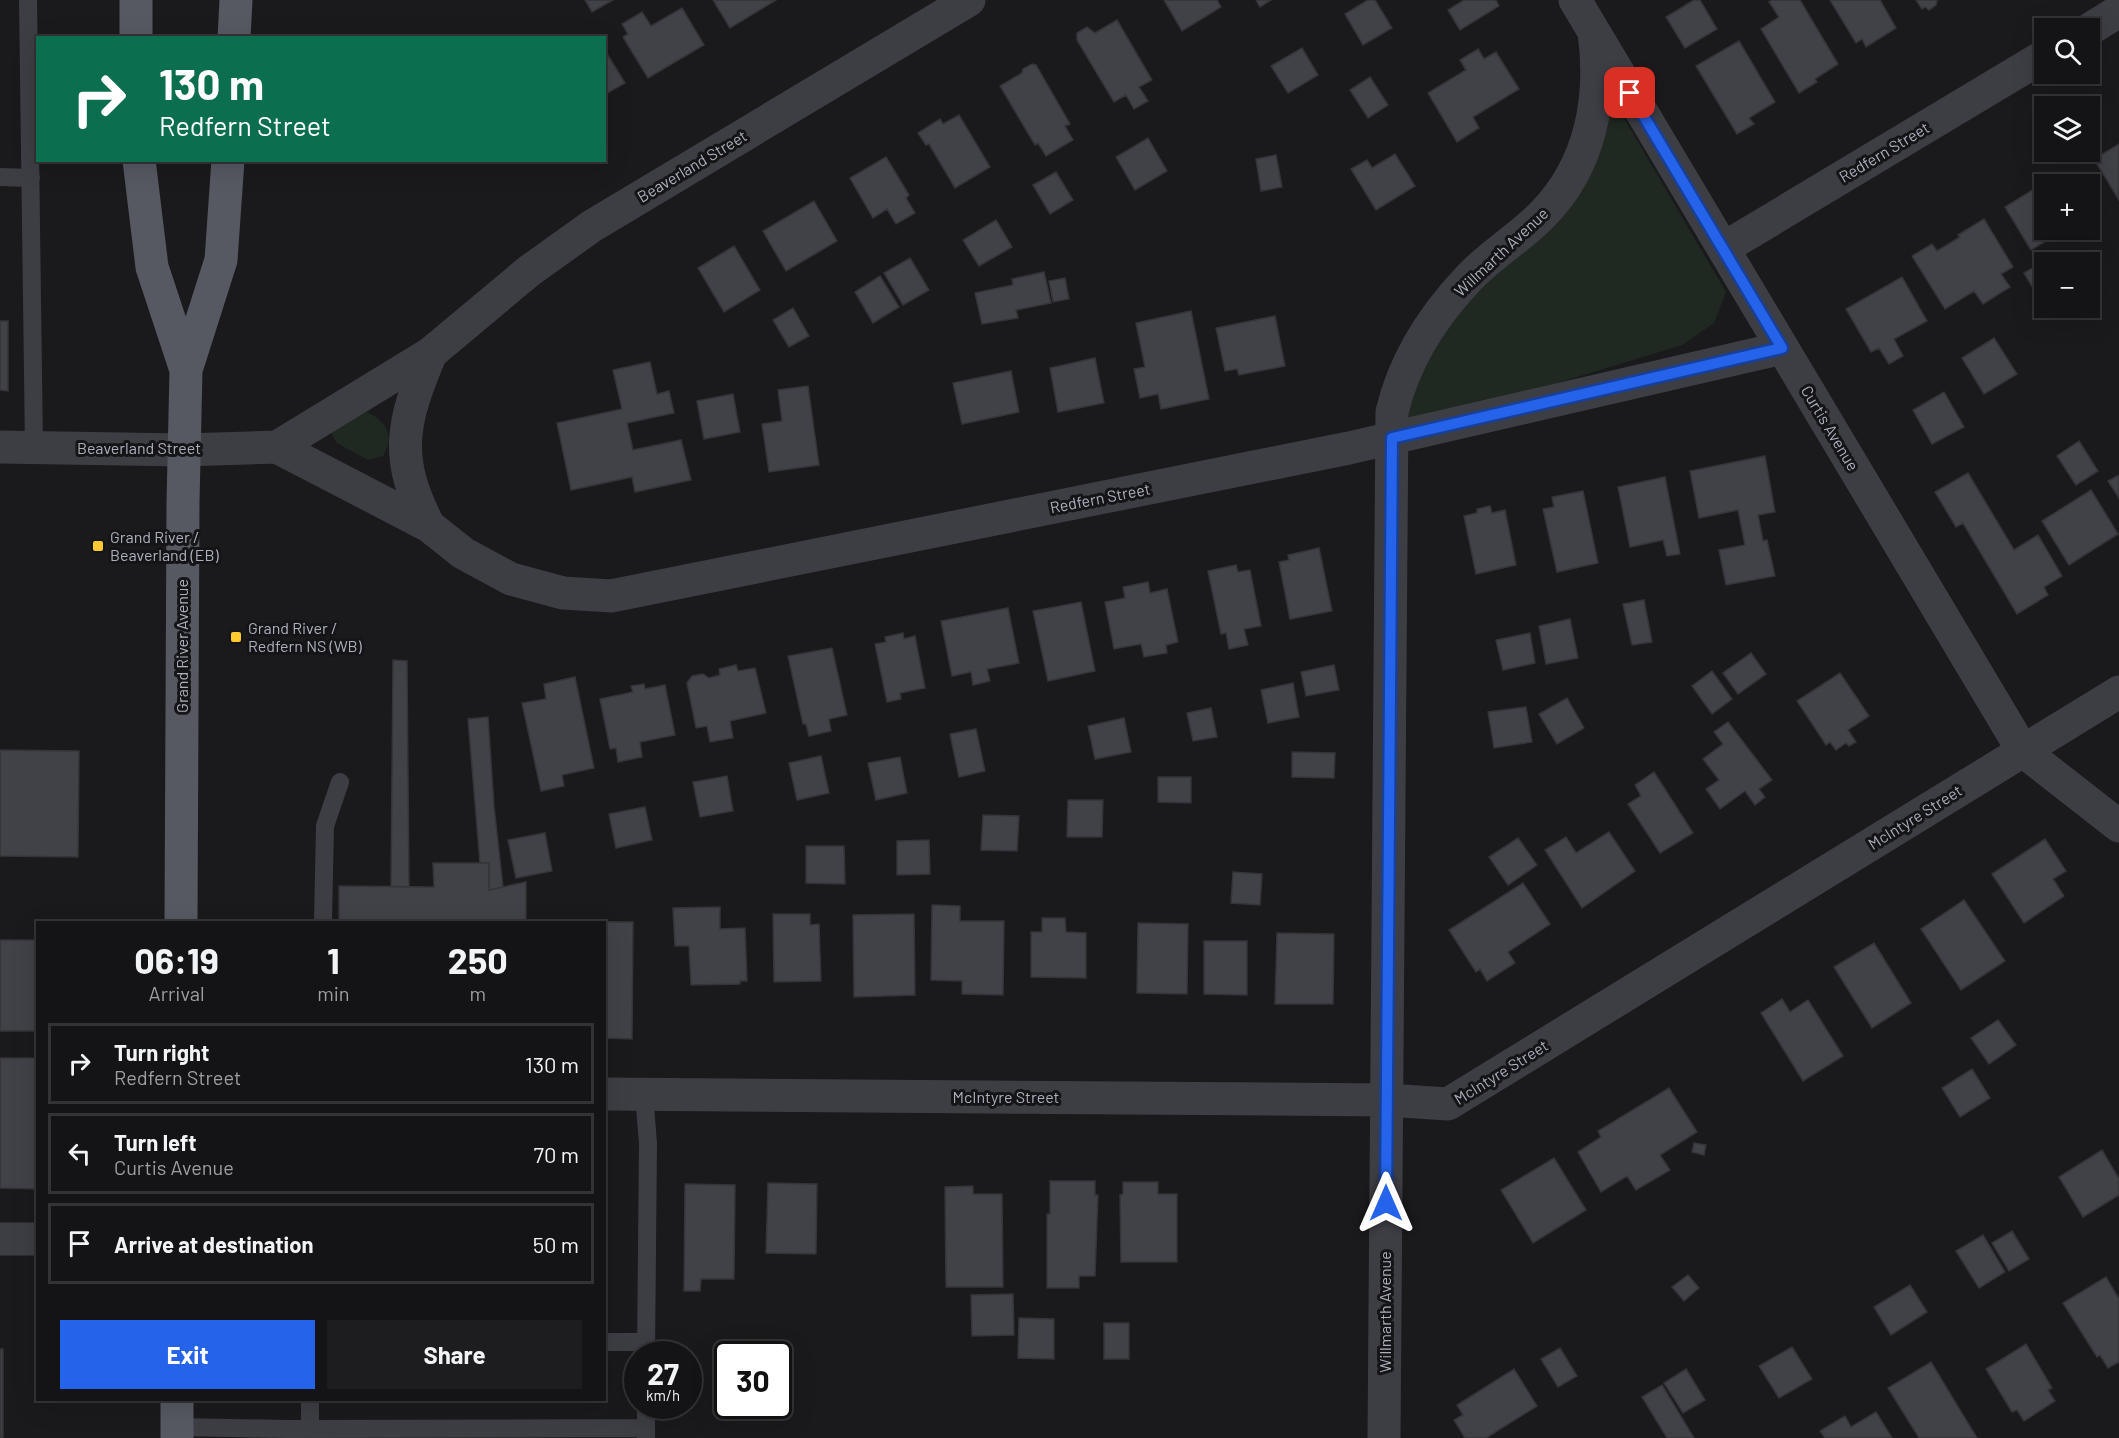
<!DOCTYPE html>
<html lang="en">
<head>
<meta charset="utf-8">
<style>
  :root { --surface:#141416; --page:#1d1d1f; --text:#f1f3f6; --muted:#9d9ea1; --line:#333335; --accent:#2563eb }
  body { margin:0; font-family:Barlow,sans-serif; background:var(--page); color:var(--text); height:100vh; display:flex; flex-direction:column; font-size:22px; white-space:nowrap }
  * { box-sizing:border-box; margin:0 }
  p { font-size:20px; color:var(--muted) }
  .icon { flex:none; width:33px; height:33px; fill:none; stroke:currentColor; stroke-width:2; stroke-linecap:round; stroke-linejoin:round }
  .map { position:relative; flex:1; overflow:hidden }
  .panel { position:absolute; left:36px; top:921px; width:570px; height:480px; display:flex; flex-direction:column; background:var(--surface); border-radius:0px; box-shadow:0 6px 24px #0002,0 0 0 2px var(--line) }
  .panel>* { flex:none }
  .guide { position:absolute; left:36px; top:36px; width:570px; height:126px; border-radius:0px; box-shadow:0 6px 24px #0002,0 0 0 2px var(--line); background:#0b6e4f; color:#fff; overflow:hidden }
  .fabs { position:absolute; left:2034px; top:18px; display:grid; gap:12px }
  .fabs a { display:grid; place-items:center; width:66px; height:66px; border-radius:0px; background:var(--surface); box-shadow:0 6px 24px #0002,0 0 0 2px var(--line); font-size:30px }
  .speed { position:absolute; left:624px; top:1341px; display:flex; gap:12px; font-size:30px; font-weight:700; text-align:center }
  .speed>* { display:grid; place-content:center; width:78px; height:78px; border-radius:50%; background:var(--surface); box-shadow:0 6px 24px #0002,0 0 0 2px var(--line); line-height:1 }
  .speed small { font-size:15px; font-weight:400 }
  .speed .limit { border:3px solid #111; border-radius:9px; background:#fff; color:#111 }
  .pin { position:absolute; display:grid; place-items:center; width:51px; height:51px; color:#fff; margin:-26px; border-radius:12px; box-shadow:0 3px 9px #0006 }
  .me { position:absolute; width:66px; margin:-33px; rotate:0deg; stroke-linejoin:round; filter:drop-shadow(0 0 4px #0008) }
  .turn { display:flex; align-items:center; gap:21px; height:126px; padding:0 24px; font-size:27px }
  .turn .icon { width:78px; height:78px; stroke-width:2.5 }
  .turn b { display:block; font-size:42px; line-height:51px }
  .eta { display:flex; justify-content:space-evenly; align-items:center; height:102px; text-align:center }
  .eta b { font-size:36px; font-weight:700; line-height:42px }
  .cta { display:flex; gap:12px; margin-top:auto; padding:12px 24px }
  .cta a { flex:1; height:69px; border-radius:0px; background:var(--accent); color:#fff; font-size:24px; font-weight:700; line-height:69px; text-align:center }
  .cta a+a { background:var(--page); color:var(--text) }
  ul { padding:0; list-style:none }
  li { display:flex; align-items:center; gap:18px; height:81px; margin:0 12px 9px; padding:0 12px; border:3px solid var(--line); border-radius:0px }
  li div { flex:1 }
  li b { display:block; font-size:22px }
  li em { font-style:normal }
  .map>svg:first-child { display:block }
</style>
</head>
<body>
<div class="map">
<svg width="2119" height="1438" viewBox="0 0 2119 1438">
  <rect width="100%" height="100%" fill="#1a1a1d"/>
  <path fill="#1f2921" d="M1600,101L1615,103L1726,292L1714,323L1682,345L1397,432L1417,357L1547,218Z
    M367,412C387,421 395,437 383,456L368,460L337,443L331,433L361,413Z"/>
  <path fill="#414247" stroke="#343439" stroke-width="1.5" d="M585,0H613L592,12Z
    M713,0H776L730,28Z
    M1164,0H1217L1221,7L1182,31Z
    M1256,0H1271L1260,7Z
    M1368,0H1375L1392,28L1363,45L1345,14Z
    M1464,0H1496L1499,6L1460,30L1448,10Z
    M1694,0H1700L1717,29L1685,48L1666,17Z
    M1772,0H1800L1838,64L1815,79L1817,82L1799,93L1761,29L1779,17L1769,2Z
    M1830,0H1880L1896,28L1866,47L1862,39L1856,43Z
    M1916,0H1937L1936,5L1929,10L1925,7L1922,9Z
    M682,8L704,45L648,78L623,37L628,34L622,24L642,12L651,26Z
    M1117,20L1152,80L1139,87L1148,101L1134,109L1126,95L1114,102L1077,40V33L1087,27L1095,33Z
    M1739,41L1775,102L1749,118L1754,124L1737,134L1696,66Z
    M1302,48L1318,75L1288,93L1271,66Z
    M604,49L625,83L604,95Z
    M1478,49L1484,59L1496,52L1519,89L1473,117L1479,128L1457,142L1428,93L1466,70L1460,60Z
    M1032,64L1036,65L1070,124L1065,126L1073,140L1046,156L1038,143L1035,145L1000,86L1022,73L1023,69Z
    M1370,77L1388,105L1368,118L1350,90Z
    M959,115L990,167L955,188L929,144L926,145L918,133L940,119L943,124Z
    M1148,138L1167,171L1135,190L1116,157Z
    M2119,144V200L2094,159Z
    M1395,154L1415,186L1376,210L1351,169L1367,160L1372,168Z
    M1276,155L1282,187L1261,191L1256,159Z
    M886,157L909,195L906,198L915,213L896,224L887,209L873,218L850,178Z
    M1056,172L1073,200L1050,214L1033,185Z
    M2060,173L2067,184H2044V230H2064L2031,250L2005,207Z
    M814,201L837,241L786,271L763,231Z
    M1984,219L2013,267L2001,274L2010,287L1983,304L1974,291L1945,309L1912,256L1932,244L1937,251L1960,237L1958,235Z
    M996,220L1012,247L979,266L963,240Z
    M734,246L760,290L724,312L698,268Z
    M910,258L929,290L903,305L884,273Z
    M2044,261V304L2043,305L2024,273Z
    M1044,272L1051,303L1016,310L1018,318L982,324L975,293L1013,285L1012,279Z
    M880,276L899,307L873,323L855,292Z
    M1902,277L1927,321L1894,339L1903,356L1889,364L1879,348L1871,352L1846,309Z
    M1065,278L1069,299L1053,302L1049,281Z
    M793,308L809,336L789,347L773,320Z
    M1191,311L1209,399L1161,409L1158,394L1140,398L1134,369L1145,367L1136,323Z
    M1275,316L1285,366L1239,375L1237,369L1225,371L1216,328Z
    M0,321H8V391L0,390Z
    M1994,338L2017,374L1984,394L1962,358Z
    M1095,358L1104,403L1058,412L1050,368Z
    M650,362L657,394L669,391L674,413L627,423L633,450L681,440L691,480L635,492L632,477L571,490L557,423L622,409L613,370Z
    M1011,371L1019,412L962,424L953,383Z
    M808,386L819,465L769,472L762,424L782,421L778,390Z
    M1944,392L1964,427L1932,444L1913,410Z
    M733,394L740,432L704,439L697,401Z
    M2079,441L2098,471L2076,485L2057,456Z
    M1765,456L1775,512L1758,515L1763,541L1767,540L1775,576L1726,585L1719,550L1745,545L1738,510L1699,518L1690,471Z
    M1968,473L2014,550L2038,535L2062,576L2044,587L2048,595L2017,614L1963,523L1956,527L1935,492Z
    M2119,475V498L2108,481Z
    M1665,477L1680,554L1667,556L1663,540L1630,547L1618,487Z
    M2091,490L2118,534L2069,565L2042,521Z
    M1583,491L1598,563L1557,572L1543,509L1554,507L1552,497Z
    M1490,506L1492,513L1505,510L1516,565L1476,574L1464,516L1477,513V509Z
    M1319,548L1332,611L1290,619L1279,562L1289,560L1288,555Z
    M1236,565L1238,572L1250,570L1261,626L1244,629L1248,645L1229,649L1226,633L1221,634L1208,571Z
    M1148,582L1150,593L1167,589L1178,642L1166,645L1167,653L1144,657L1141,644L1114,649L1105,602L1125,598L1123,587Z
    M1644,600L1652,642L1632,645L1623,604Z
    M1081,602L1095,671L1048,681L1033,611Z
    M1008,608L1019,663L987,669L990,681L973,685L971,672L952,676L941,621Z
    M1570,619L1578,658L1546,664L1539,626Z
    M903,633L904,639L915,636L925,688L900,693L901,699L887,702L875,644L886,642L885,637Z
    M1530,633L1535,663L1503,670L1496,640Z
    M832,648L847,715L829,719L831,731L809,736L806,724H803L788,656Z
    M1751,653L1766,674L1738,694L1723,673Z
    M393,660L407,661L409,887H391Z
    M736,665L738,671L755,668L766,713L730,721L733,738L710,742L707,726L696,728L687,683L692,676L703,674L709,678L720,675L719,669Z
    M1334,665L1339,690L1306,696L1301,672Z
    M1712,671L1732,699L1712,714L1692,686Z
    M1840,673L1869,716L1848,730L1856,742L1849,746L1846,743L1836,750L1830,742L1826,745L1797,701Z
    M575,677L594,768L562,775L564,786L541,791L522,703L546,699L544,684Z
    M1293,683L1299,717L1268,723L1261,690Z
    M644,684L645,689L665,685L675,735L640,742L642,757L618,762L616,748L610,749L600,699L633,692L631,686Z
    M1567,698L1584,728L1557,744L1539,714Z
    M1526,707L1532,742L1494,748L1488,712Z
    M1211,708L1217,737L1193,741L1187,713Z
    M488,717L494,806L503,887L489,890V863H480L468,719Z
    M1124,718L1131,752L1095,759L1088,726Z
    M1728,722L1772,780L1759,789L1765,797L1755,805L1745,791L1720,809L1706,789L1719,780L1703,759L1723,744L1714,732Z
    M976,729L985,771L959,777L950,734Z
    M0,750L79,751L78,857L0,856Z
    M1292,752L1335,753L1334,778L1292,777Z
    M821,756L829,793L797,800L789,763Z
    M900,757L907,793L876,800L868,763Z
    M1654,772L1693,833L1660,853L1628,804L1641,796L1635,785Z
    M727,776L733,811L700,817L693,782Z
    M1158,777H1191V803L1158,802Z
    M1068,800H1103L1102,837H1067Z
    M645,807L652,840L616,848L609,814Z
    M983,815L1019,816L1017,851L981,850Z
    M1609,832L1635,871L1582,908L1545,850L1566,837L1576,853Z
    M545,833L552,871L516,878L508,840Z
    M1518,838L1537,865L1508,885L1489,857Z
    M2045,839L2066,871L2053,879L2064,896L2024,923L1992,874Z
    M929,840L930,874L897,875V841Z
    M806,846H844L845,884L806,883Z
    M433,863H489V890L526,882V921L633,922L632,1039L604,1038V922H339V886L434,887Z
    M1233,872L1262,874L1260,905L1231,903Z
    M1523,883L1550,924L1508,952L1515,963L1487,981L1480,969L1476,972L1449,930Z
    M1964,900L2005,961L1961,990L1921,929Z
    M932,905L960,906V921H1004L1003,995L962,994V981L931,980Z
    M720,907V929L745,928L747,981H740V984L691,985L689,946H675L673,908Z
    M773,914H810V925L819,924L821,981L774,982Z
    M914,914L915,995L854,997L853,915Z
    M1042,918H1065L1066,932L1086,933V978L1031,977V932H1042Z
    M1138,923L1188,924L1187,994L1137,993Z
    M1277,933L1334,934L1333,1004H1275Z
    M0,940H38V1031H0Z
    M1204,941H1247V995L1204,994Z
    M1874,943L1911,1003L1872,1028L1834,967Z
    M1782,999L1790,1012L1808,1000L1843,1056L1803,1081L1761,1013Z
    M1998,1020L2016,1045L1989,1064L1971,1038Z
    M0,1058H38V1189L0,1188Z
    M1972,1069L1990,1098L1960,1117L1942,1088Z
    M1669,1088L1697,1132L1660,1155L1670,1170L1636,1190L1627,1176L1601,1192L1578,1152L1601,1137L1598,1131Z
    M1694,1143L1706,1145L1704,1155L1692,1152Z
    M2102,1150L2119,1179V1195L2083,1217L2059,1177Z
    M1554,1158L1586,1210L1533,1243L1501,1190Z
    M1050,1181H1095V1195H1098L1095,1276H1079V1288H1047V1214H1050Z
    M1123,1182H1158V1194H1177V1262H1121L1120,1195L1123,1194Z
    M768,1183L817,1184L816,1254L766,1253Z
    M685,1184L735,1185L734,1279H701L700,1291H684Z
    M973,1186V1194H1002L1003,1287H946L945,1187Z
    M2012,1231L2029,1259L2009,1271L1992,1243Z
    M1983,1235L2005,1272L1979,1288L1956,1251Z
    M1688,1275L1699,1288L1684,1301L1672,1287Z
    M2106,1277L2119,1299V1362L2108,1368L2100,1355L2097,1357L2063,1303Z
    M1910,1285L1927,1312L1891,1335L1874,1307Z
    M1013,1294L1014,1335L972,1336L971,1295Z
    M1019,1318L1054,1319V1359L1018,1358Z
    M1104,1323H1129V1359H1104Z
    M2026,1344L2052,1388L2048,1390L2055,1401L2024,1421L2017,1410L2012,1412L1986,1369Z
    M1792,1347L1812,1379L1779,1398L1759,1366Z
    M1560,1348L1577,1376L1558,1387L1541,1359Z
    M0,1349H3V1438H0Z
    M1931,1362L1977,1438H1919L1888,1388Z
    M1514,1369L1537,1406L1486,1438H1465L1454,1420L1463,1415L1457,1405Z
    M1686,1369L1705,1400L1683,1413L1664,1383Z
    M1662,1385L1694,1438H1667L1642,1397Z
    M1876,1412L1892,1438H1825L1820,1431L1845,1416L1851,1427Z"/>
  <g fill="none" stroke-linecap="round" stroke-linejoin="round">
    <path stroke="#3d3d44" stroke-width="18" d="M28,0L34,448
      M0,177L31,178
      M323,922L325,826L340,782
      M644,1094L648,1143L646,1354
      M604,1342H646
      M177,1427L289,1429L646,1428
      M310,1429V1400
      M646,1438V1406"/>
    <path stroke="#3d3d44" stroke-width="33" d="M1575,0L2023,751L2119,826
      M2090,29L2119,11
      M1724,248L2044,56
      M0,447L184,450L277,447L429,526L463,553L511,579L563,593L611,596L1349,448L1782,348
      M277,447L431,353L529,271L592,226L969,0
      M429,526C393,457 402,422 431,353
      M604,1094L1387,1100L1448,1104L2119,692
      M0,1239H38
      M1384,1438L1392,412C1404,361 1432,317 1468,279C1490,255 1520,238 1543,214C1591,165 1603,98 1594,32"/>
    <path stroke="#565862" stroke-width="33" d="M136,0V38
      M234,38L236,0
      M139,160L152,267L186,370
      M181,922L183,503L186,370L221,260L228,160
      M177,1438V1400"/>
  </g>
  <g fill="none" stroke-linecap="round" stroke-linejoin="round">
    <g stroke="#184099" stroke-width="15">
      <path id="route" d="M1386,1203L1392,438L1782,348L1630,93"/>
    </g>
    <use href="#route" stroke="#2563eb" stroke-width="10"/>
  </g>
  <g fill="#ffca30" stroke="#151518" stroke-width="2">
    <rect x="92" y="540" width="12" height="12" rx="3"/>
    <rect x="230" y="631" width="12" height="12" rx="3"/>
  </g>
  <g text-anchor="middle" stroke-width="6" stroke-linejoin="round" paint-order="stroke">
    <g font-size="16" fill="#acb0bd" stroke="#151518">
      <text transform="translate(1884 152) rotate(-31)" y="6">Redfern Street</text>
      <text transform="translate(692 166) rotate(-31)" y="6">Beaverland Street</text>
      <text transform="translate(1501 252) rotate(-43)" y="6">Willmarth Avenue</text>
      <text transform="translate(1830 428) rotate(59)" y="6">Curtis Avenue</text>
      <text x="139" y="454">Beaverland Street</text>
      <text transform="translate(1100 498) rotate(-11)" y="6">Redfern Street</text>
      <text transform="translate(182 646) rotate(-90)" y="6">Grand River Avenue</text>
      <text transform="translate(1915 817) rotate(-32)" y="6">McIntyre Street</text>
      <text transform="translate(1501 1072) rotate(-32)" y="6">McIntyre Street</text>
      <text x="1006" y="1103">McIntyre Street</text>
      <text transform="translate(1385 1312) rotate(-90)" y="6">Willmarth Avenue</text>
    </g>
    <g font-size="16" fill="#acb0bd" stroke="#151518" text-anchor="start">
      <text x="110" y="543">Grand River /<tspan x="110" dy="18">Beaverland (EB)</tspan></text>
      <text x="248" y="634">Grand River /<tspan x="248" dy="18">Redfern NS (WB)</tspan></text>
    </g>
  </g>
</svg>
<div class="fabs">
<a><svg class="icon" aria-label="search" viewBox="0 0 24 24"><circle cx="10" cy="10" r="6"/><path d="M15 15l6 6"/></svg></a>
<a><svg class="icon" aria-label="layers" viewBox="0 0 24 24"><path d="M12 4l9 5-9 5-9-5zM3 14l9 5 9-5"/></svg></a>
<a>+</a>
<a>−</a>
</div>
<div class="speed"><div>27<small>km/h</small></div><div class="limit">30</div></div>
<div class="pin" style="left:1630px;top:93px;background:#d93025"><svg class="icon" aria-label="arrive" viewBox="0 0 24 24"><path d="M6 21V4h12l-3 4 3 4H6"/></svg></div>
<svg class="me" style="left:1386px;top:1203px" viewBox="-20 -20 40 40"><path d="M0-17L14 15 0 8-14 15z" fill="#2563eb" stroke="#fff" stroke-width="4"/></svg>
<div class="guide">
<div class="turn"><svg class="icon" aria-label="right" viewBox="0 0 24 24"><path d="M7 20v-9h11M14 6l5 5-5 5"/></svg><div><b>130 m</b>Redfern Street</div></div>
</div>
<section class="panel">
<div class="eta">
<div><b>06:19</b><p>Arrival</p></div>
<div><b>1</b><p>min</p></div>
<div><b>250</b><p>m</p></div>
</div>
<ul>
<li><svg class="icon" aria-label="right" viewBox="0 0 24 24"><path d="M7 20v-9h11M14 6l5 5-5 5"/></svg><div><b>Turn right</b><p>Redfern Street</p></div><em>130 m</em></li>
<li><svg class="icon" aria-label="left" viewBox="0 0 24 24"><path d="M17 20v-9H6M10 6l-5 5 5 5"/></svg><div><b>Turn left</b><p>Curtis Avenue</p></div><em>70 m</em></li>
<li><svg class="icon" aria-label="arrive" viewBox="0 0 24 24"><path d="M6 21V4h12l-3 4 3 4H6"/></svg><div><b>Arrive at destination</b></div><em>50 m</em></li>
</ul>
<div class="cta"><a>Exit</a><a>Share</a></div>
</section>
</div>
</body>
</html>
